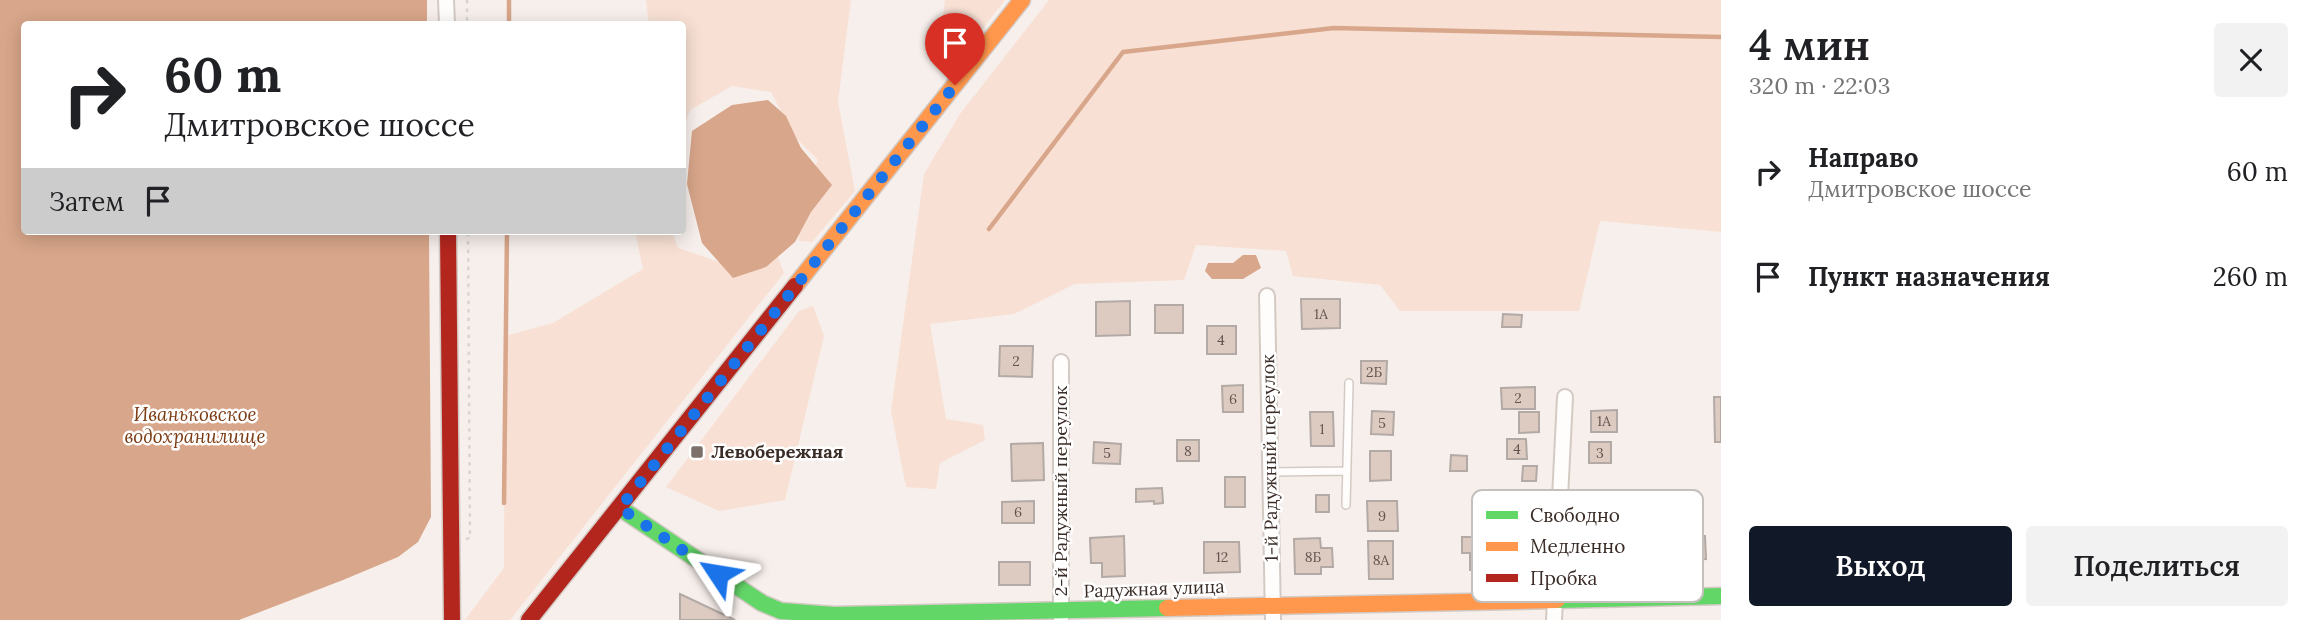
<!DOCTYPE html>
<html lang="ru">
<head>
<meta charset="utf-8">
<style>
  :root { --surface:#fff; --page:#f2f2f2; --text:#202124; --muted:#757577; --accent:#111827 }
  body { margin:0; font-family:Lora,serif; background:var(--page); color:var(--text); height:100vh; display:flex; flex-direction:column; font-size:26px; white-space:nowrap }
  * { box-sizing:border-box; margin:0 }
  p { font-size:23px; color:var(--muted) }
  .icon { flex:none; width:38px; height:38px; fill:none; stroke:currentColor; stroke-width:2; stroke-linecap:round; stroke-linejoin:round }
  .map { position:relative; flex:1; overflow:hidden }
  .sheet { display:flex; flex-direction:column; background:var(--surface); width:595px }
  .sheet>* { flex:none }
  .banner { position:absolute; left:21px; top:21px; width:665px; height:214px; border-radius:7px; box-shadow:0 4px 18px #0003; background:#fff; color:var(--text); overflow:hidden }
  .pin { position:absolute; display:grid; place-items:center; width:60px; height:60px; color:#fff; margin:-72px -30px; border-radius:50% 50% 50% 0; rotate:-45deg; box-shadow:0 0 7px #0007 }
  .pin .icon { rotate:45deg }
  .me { position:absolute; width:77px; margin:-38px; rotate:303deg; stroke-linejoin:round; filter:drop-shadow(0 0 5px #0008) }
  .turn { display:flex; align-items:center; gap:24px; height:147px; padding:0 28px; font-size:32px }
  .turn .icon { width:91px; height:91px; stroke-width:2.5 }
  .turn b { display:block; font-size:49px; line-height:60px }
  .then { display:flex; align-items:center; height:66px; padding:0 28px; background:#0003; gap:14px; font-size:26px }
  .round { display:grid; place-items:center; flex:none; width:74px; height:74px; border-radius:7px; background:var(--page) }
  .summary { display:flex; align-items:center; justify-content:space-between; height:119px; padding:0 28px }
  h1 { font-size:42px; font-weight:600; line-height:52px }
  .action { display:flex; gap:14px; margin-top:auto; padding:14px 28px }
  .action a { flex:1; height:80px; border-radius:7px; background:var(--accent); color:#fff; font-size:28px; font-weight:600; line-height:80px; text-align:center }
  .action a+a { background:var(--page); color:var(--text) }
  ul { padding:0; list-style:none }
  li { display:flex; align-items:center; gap:21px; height:105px; padding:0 28px }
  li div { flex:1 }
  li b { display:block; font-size:26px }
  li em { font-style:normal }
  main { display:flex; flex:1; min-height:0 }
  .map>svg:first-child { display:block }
</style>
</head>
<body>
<main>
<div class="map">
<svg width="1721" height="620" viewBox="0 0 1721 620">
  <rect width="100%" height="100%" fill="#f7efeb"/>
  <path fill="#f8e0d4" d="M646,0H851L838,102L855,191L812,242L799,241L798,207L818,160L794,136L771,92L732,86L690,110L683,130L682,24H649Z
    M945,0H1005L947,74L939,49Z
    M1049,0H1721V232L1600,221L1579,311H1400L1380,285L1293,276L1286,251L1196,245L1184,280L1075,284L1014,314L930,324L946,419L983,425L985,440L940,463L936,489L906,487L891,411L924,174L960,114Z
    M635,231H672L678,248L748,272L776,253L784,273L510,620H465L504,568L505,336L553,323L643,269Z
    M813,306L824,336L785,500L719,511L666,487L799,311Z"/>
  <path fill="#d8a68a" d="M0,0H427V24H24V231H429L431,517L418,542L398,557L343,580L239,620H0Z
    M768,100L786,116L801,148L832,185L811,212L795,242L766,267L733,278L702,243L687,184L692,131L732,105Z
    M1243,255H1256L1261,268L1243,279H1212L1205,271L1208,263H1233Z"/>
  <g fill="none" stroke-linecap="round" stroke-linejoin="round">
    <path stroke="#d8a68a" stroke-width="4.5" d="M509,24V0
      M989,229L1123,52L1334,28L1721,37
      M504,503L507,231"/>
  </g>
  <path fill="#ddcbc2" stroke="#b3aaa5" stroke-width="2" d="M1301,299H1340V328L1302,329Z
    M1130,301V335L1096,336V302Z
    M1155,305H1183V333H1155Z
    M1503,314L1522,315L1521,327H1502Z
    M1207,326H1236V354H1207Z
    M1000,346H1033L1032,377L999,376Z
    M1361,361H1387L1386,384L1361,383Z
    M1243,385V412H1223L1222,386Z
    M1535,387V409H1502L1501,388Z
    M1714,397H1721V442H1715Z
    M1617,410V432H1591V411Z
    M1372,411L1394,412L1393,435L1371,434Z
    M1310,412H1333L1334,446H1311Z
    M1519,412H1539V432L1519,433Z
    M1507,439H1526L1527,459H1507Z
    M1177,440H1199V461H1177Z
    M1094,442L1121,444L1120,464L1093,463Z
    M1589,442H1611V463H1589Z
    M1043,443L1044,480L1012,481L1011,444Z
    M1370,451H1391V480L1370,481Z
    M1451,455L1467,456V471H1450Z
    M1523,466H1537L1536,481H1522Z
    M1225,477H1245V507H1225Z
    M1162,488L1163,503L1154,504V501L1136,502V489Z
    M1316,495H1329V512H1316Z
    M1034,501V523H1002V502Z
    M1367,501H1397L1398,531H1368Z
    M1124,536L1125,576L1102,577V563H1091L1090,538Z
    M1677,536H1705L1706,559L1691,560V554H1677Z
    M1462,537H1492V570H1470V553H1462Z
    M1320,538L1321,548H1332L1333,567H1321V574H1295L1294,539Z
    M1368,541H1393V579H1369Z
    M1204,542H1239L1240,572L1204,573Z
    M999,562H1030V585H999Z
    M680,594L735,620H680Z"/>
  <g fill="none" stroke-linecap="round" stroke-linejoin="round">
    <g stroke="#d4cac4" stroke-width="10">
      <path id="lane" d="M1271,472L1345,471
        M1346,505L1349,383"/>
    </g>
    <g stroke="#d4cac4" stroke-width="18">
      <path id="street" d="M446,0L447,24
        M1267,296L1273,620
        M1061,620V362
        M1554,620L1565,397"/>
    </g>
    <g stroke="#d4cac4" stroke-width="19">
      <path id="fast" d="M620,508L762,603L781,611L834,615L1167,608
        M1557,600L1721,596"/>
    </g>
    <g stroke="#d4cac4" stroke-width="19">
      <path id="slow" d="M795,286L1022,0
        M1167,608L1557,600"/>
    </g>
    <g stroke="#d4cac4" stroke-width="19">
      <path id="jam" d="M448,231L452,620
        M529,620L795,286"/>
    </g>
    <path stroke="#d7d5d3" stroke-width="2.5" stroke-dasharray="3.5 5" stroke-linecap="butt" d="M467,0V24
      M466,539L470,538L468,231"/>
    <use href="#lane" stroke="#fefdfc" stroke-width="7"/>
    <use href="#street" stroke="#fefdfc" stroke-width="14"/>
    <use href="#fast" stroke="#63d668" stroke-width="16"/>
    <use href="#slow" stroke="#ff974d" stroke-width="16"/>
    <use href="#jam" stroke="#b3261e" stroke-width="16"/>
  </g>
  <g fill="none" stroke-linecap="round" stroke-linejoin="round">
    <path stroke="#1a73e8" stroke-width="12" stroke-dasharray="0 21.6" d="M718,574L620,508L955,85"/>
  </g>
  <rect fill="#7c706b" stroke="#fff" stroke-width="2.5" x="690" y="445" width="14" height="14" rx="3.5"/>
  <g text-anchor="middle" stroke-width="5" stroke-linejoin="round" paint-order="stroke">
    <g font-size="14" fill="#63544d">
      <text x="1321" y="319">1А</text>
      <text x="1221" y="345">4</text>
      <text x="1016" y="366">2</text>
      <text x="1374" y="377">2Б</text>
      <text x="1518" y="403">2</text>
      <text x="1233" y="404">6</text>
      <text x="1604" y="426">1А</text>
      <text x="1382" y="428">5</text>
      <text x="1322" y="434">1</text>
      <text x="1517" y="454">4</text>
      <text x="1188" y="456">8</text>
      <text x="1107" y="458">5</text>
      <text x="1600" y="458">3</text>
      <text x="1018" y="517">6</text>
      <text x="1382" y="521">9</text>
      <text x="1222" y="562">12</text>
      <text x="1313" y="562">8Б</text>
      <text x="1381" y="565">8А</text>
    </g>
    <g font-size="18" font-weight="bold" fill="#3a2c26" stroke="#fff" text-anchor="start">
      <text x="711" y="458">Левобережная</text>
    </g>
    <g font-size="18" fill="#3a2c26" stroke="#fff">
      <text transform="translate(1270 458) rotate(-91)" y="6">1-й Радужный переулок</text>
      <text transform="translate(1061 491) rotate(-90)" y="6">2-й Радужный переулок</text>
      <text transform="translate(1154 589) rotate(-2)" y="6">Радужная улица</text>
    </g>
    <g font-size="19" font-style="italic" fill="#7c3b12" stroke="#fff">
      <text x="195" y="421">Иваньковское<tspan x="195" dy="22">водохранилище</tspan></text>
    </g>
  </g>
  <rect x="1472" y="490" width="231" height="112" rx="10" fill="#fff" stroke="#c4c0be" stroke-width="2"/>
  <rect x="1486" y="511" width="32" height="8" fill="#63d668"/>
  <rect x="1486" y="542" width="32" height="9" fill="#ff974d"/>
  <rect x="1486" y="574" width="32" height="8" fill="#b3261e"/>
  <g font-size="19" fill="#3a2c26">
    <text x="1530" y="522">Свободно</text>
    <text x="1530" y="553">Медленно</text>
    <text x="1530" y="585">Пробка</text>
  </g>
</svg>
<div class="pin" style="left:955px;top:85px;background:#d93025"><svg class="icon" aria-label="arrive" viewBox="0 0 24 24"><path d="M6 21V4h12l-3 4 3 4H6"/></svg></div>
<svg class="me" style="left:718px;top:574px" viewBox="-20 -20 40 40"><path d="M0-17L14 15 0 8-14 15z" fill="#1a73e8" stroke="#fff" stroke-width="4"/></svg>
<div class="banner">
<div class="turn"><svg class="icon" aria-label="right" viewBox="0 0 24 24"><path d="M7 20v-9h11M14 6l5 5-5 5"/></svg><div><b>60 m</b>Дмитровское шоссе</div></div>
<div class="then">Затем<svg class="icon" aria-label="arrive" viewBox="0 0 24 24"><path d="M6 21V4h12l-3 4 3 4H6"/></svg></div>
</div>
</div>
<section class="sheet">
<div class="summary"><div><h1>4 мин</h1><p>320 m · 22:03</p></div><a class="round"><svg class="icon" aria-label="close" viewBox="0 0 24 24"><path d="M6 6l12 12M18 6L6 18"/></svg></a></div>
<ul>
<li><svg class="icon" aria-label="right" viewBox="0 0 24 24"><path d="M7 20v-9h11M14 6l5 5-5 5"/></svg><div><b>Направо</b><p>Дмитровское шоссе</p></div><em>60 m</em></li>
<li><svg class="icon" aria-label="arrive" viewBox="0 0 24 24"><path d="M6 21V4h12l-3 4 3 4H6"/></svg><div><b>Пункт назначения</b></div><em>260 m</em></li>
</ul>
<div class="action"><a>Выход</a><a>Поделиться</a></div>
</section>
</main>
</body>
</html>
